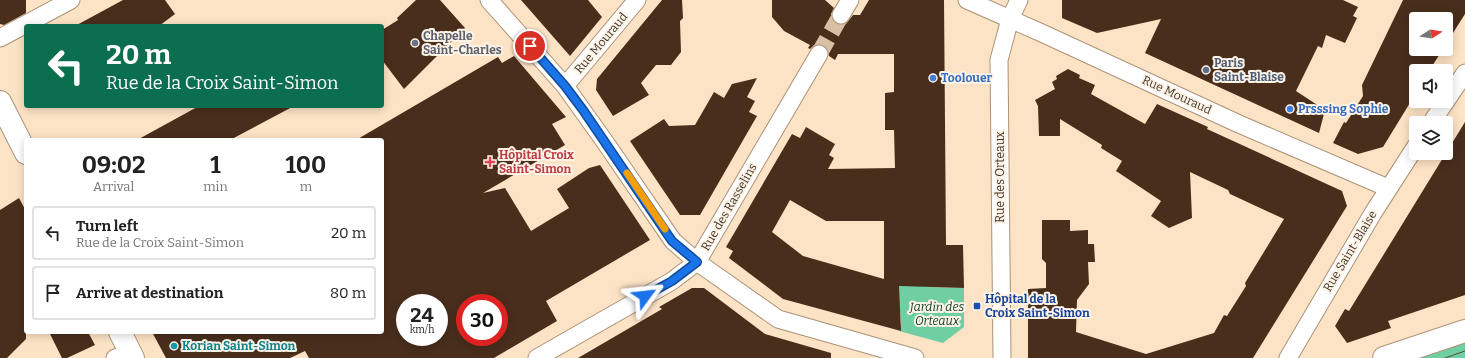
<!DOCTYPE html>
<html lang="en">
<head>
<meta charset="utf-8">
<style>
  :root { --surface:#fff; --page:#f6f6f6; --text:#222; --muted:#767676; --line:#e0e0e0 }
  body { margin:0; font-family:Bitter,serif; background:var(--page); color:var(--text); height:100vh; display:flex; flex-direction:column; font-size:15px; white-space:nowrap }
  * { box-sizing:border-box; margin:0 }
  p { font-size:13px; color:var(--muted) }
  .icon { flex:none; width:22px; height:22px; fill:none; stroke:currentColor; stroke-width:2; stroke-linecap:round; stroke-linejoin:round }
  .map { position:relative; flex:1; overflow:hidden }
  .side { position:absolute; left:24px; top:138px; width:360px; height:196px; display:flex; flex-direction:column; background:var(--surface); border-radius:4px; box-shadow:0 2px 10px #0003 }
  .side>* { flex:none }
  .banner { position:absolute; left:24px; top:24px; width:360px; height:84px; border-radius:4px; box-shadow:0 2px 10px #0003; background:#0b6e4f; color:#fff; overflow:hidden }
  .needle { width:26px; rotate:78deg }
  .buttons { position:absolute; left:1409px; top:12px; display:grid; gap:8px }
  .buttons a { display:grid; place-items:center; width:44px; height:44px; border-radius:4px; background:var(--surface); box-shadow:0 2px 10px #0003; font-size:20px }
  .speed { position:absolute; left:396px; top:294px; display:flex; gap:8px; font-size:20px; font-weight:700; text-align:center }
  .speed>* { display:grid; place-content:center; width:52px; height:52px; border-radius:50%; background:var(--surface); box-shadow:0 2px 10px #0003; line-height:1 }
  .speed small { font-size:10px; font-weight:400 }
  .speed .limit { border:6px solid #d22; background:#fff; color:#111 }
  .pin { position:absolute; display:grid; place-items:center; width:34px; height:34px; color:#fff; margin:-17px; border:2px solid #fff; border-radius:50%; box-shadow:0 1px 4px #0007 }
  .me { position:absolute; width:44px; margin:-22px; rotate:60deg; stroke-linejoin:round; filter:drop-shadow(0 0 3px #0008) }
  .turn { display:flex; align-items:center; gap:14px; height:84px; padding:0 16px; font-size:18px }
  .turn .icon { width:52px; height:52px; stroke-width:2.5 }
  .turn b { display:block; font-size:28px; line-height:34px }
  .eta { display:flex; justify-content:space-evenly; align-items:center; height:68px; text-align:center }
  .eta b { font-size:24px; font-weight:700; line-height:28px }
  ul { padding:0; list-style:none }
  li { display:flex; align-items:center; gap:12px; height:54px; margin:0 8px 6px; padding:0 8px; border:2px solid var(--line); border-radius:4px }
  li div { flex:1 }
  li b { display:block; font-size:15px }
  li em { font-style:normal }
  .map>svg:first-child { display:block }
</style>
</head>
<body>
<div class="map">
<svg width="1465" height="358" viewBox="0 0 1465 358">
  <rect width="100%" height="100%" fill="#fde3c5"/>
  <path fill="#6fcfa3" d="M899,279L928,287L964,288V327L943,343L899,331L901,322L900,310L899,309Z
    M1465,342V358H1417Z"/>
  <path fill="#492e1c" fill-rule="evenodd" d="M0,0H26V13L4,25L0,24Z
    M123,0H165L175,14L159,26H75Z
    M416,0H440L465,28L464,30L465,31L454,39L404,89L382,60V30L398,20L397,18Z
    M521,0H588L602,17L570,56Z
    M662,0H682L683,18L680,21L681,52L671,65H656L641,83L649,95L613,116L596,90L597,79Z
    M772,0H825L834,8L831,14L832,20L836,24L841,25L846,24L853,15H860L869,0H944L946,245H963L964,288L899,286L901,331L783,299L729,258L733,251L726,247L792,134L800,138L806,127L835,144L829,155L834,158L828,169L895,168L894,130H885V93L894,92V54H838L835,60L829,56L828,49L824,45L819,44L814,45L810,49L808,48L810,45L784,31L772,17ZM790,200L826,221H884V279L803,256L772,232Z
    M1062,0H1343L1358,7L1353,16L1357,18L1345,43L1326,35L1322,48L1318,46L1296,91L1325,110L1319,133L1145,53L1161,19L1097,33L1062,18Z
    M1403,0H1465V14L1446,44V19H1416V49H1443L1429,71H1416V93L1383,147L1358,154L1333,143L1344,122L1346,123L1363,96L1362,85Z
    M514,56L566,117L552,124L565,145L483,193L505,188L531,231L569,208L557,189L589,168L600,165L650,240L546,301L557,321L494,358H309L305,351L290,358H166L152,332H382V140H356L498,57L502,63ZM405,303H439V337H405ZM465,303H499V337H465Z
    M1068,69L1080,75L1079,78L1095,85L1091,94L1145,124L1157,104L1208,127L1207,129L1342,191L1347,206L1253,358H1028V289L1046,288V263L1042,259V220H1070V231L1088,230V244H1094L1095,262H1088L1089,284L1077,300L1076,332L1146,354L1214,333L1224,315L1227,316L1246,286L1245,283L1284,219L1230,194L1228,190L1190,172L1192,218L1169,228L1151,216L1161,201L1116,171L1122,161L1101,148L1102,145L1060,119V136H1039L1038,106L1035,100L1055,89L1052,82L1057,79L1056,76Z
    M757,78L747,97L755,101L749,112L757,116L700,215H680L630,141L664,119L669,126L695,125L714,92L724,98L732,84Z
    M199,106H294L230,140H137Z
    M1465,122V295L1388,321L1391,328L1347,343L1335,326L1345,309L1349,311Z
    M19,198L26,211V339L7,358H0V210Z
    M692,288H704L765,334L831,353V358H578L662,309L659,307Z
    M49,332H88L95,345L67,358H62Z"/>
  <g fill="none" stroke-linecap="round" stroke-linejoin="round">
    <path stroke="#d7c0a6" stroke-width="17" stroke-dasharray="17 8" stroke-linecap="butt" d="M819,54L841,15"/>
    <g stroke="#ab9277" stroke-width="19">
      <path id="street" d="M489,0L565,86L605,142L673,241L697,262L778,319L915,358
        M967,0L1044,34L1239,124L1388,188
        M841,15L850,0
        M0,38L71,0
        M565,86L637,0
        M1431,123L1465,73
        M115,358L131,354
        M537,358L672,281L697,262L819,54
        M1002,358L999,60L1010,19L1019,0
        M1288,358L1373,213L1416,146"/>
    </g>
    <g stroke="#ab9277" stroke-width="24">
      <path id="secondary" d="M0,102L26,153
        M120,332L133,358"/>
    </g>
    <g stroke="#ab9277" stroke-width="24">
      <path id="primary" d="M1384,358L1465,331"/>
    </g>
    <use href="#street" stroke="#fff" stroke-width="17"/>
    <use href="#secondary" stroke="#fff" stroke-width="22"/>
    <use href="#primary" stroke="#fff" stroke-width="22"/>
    <path stroke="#574a3d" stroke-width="1" d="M1445,358L1465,351"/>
  </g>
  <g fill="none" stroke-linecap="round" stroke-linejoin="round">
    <g stroke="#114b97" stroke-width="10">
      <path id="route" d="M530,46L565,86L583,110L672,241L697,262L672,281L645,296"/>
    </g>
    <use href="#route" stroke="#1a73e8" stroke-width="7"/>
    <path stroke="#f59e0b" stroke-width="7" d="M627,173L665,229"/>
  </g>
  <circle fill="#6b7280" stroke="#fdf3e7" stroke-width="1.5" cx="415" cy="43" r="4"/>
  <circle fill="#5c6f8a" stroke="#fdf3e7" stroke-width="1.5" cx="1206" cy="70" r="4"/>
  <g fill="#3f7fe0" stroke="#fdf3e7" stroke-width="1.5">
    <circle cx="933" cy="78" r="4"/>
    <circle cx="1290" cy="109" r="4"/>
  </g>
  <path fill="#e0444e" stroke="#fdf3e7" stroke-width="1.5" d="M488 156h4v4h4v4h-4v4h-4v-4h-4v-4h4z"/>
  <rect fill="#1a4fb4" stroke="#fdf3e7" stroke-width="1.5" x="973" y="302" width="8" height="8" rx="2"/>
  <circle fill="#0f9aa8" stroke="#fdf3e7" stroke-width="1.5" cx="174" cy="346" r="4"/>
  <g text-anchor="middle" stroke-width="4" stroke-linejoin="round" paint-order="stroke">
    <g font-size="12" font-weight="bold" fill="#5b616d" stroke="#fdf3e7" text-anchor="start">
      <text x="423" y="40">Chapelle<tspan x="423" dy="14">Saint-Charles</tspan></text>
    </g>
    <g font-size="12" fill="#40352a" stroke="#fdf3e7">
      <text transform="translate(601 43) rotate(-50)" y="4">Rue Mouraud</text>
      <text transform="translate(1177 95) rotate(25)" y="4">Rue Mouraud</text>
      <text transform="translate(1000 177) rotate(-90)" y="4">Rue des Orteaux</text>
      <text transform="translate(729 207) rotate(-60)" y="4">Rue des Rasselins</text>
      <text transform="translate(1350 251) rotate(-59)" y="4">Rue Saint-Blaise</text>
    </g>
    <g font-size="12" font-weight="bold" fill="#4e5e75" stroke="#fdf3e7" text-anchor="start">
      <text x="1214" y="67">Paris<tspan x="1214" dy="14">Saint-Blaise</tspan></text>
    </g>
    <g font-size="12" font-weight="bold" fill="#366cbe" stroke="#fdf3e7" text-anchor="start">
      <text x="941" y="82">Toolouer</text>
      <text x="1298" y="113">Prsssing Sophie</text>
    </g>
    <g font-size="12" font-weight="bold" fill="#be3a42" stroke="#fdf3e7" text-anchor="start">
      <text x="499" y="159">Hôpital Croix<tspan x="499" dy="14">Saint-Simon</tspan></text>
    </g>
    <g font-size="12" font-weight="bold" fill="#164399" stroke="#fdf3e7" text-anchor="start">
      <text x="985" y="303">Hôpital de la<tspan x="985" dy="14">Croix Saint-Simon</tspan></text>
    </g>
    <g font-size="12" font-style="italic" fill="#10412d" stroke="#fdf3e7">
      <text x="937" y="311">Jardin des<tspan x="937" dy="14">Orteaux</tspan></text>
    </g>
    <g font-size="12" font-weight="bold" fill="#0d838f" stroke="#fdf3e7" text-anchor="start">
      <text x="182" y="350">Korian Saint-Simon</text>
    </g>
  </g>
</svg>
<div class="buttons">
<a><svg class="needle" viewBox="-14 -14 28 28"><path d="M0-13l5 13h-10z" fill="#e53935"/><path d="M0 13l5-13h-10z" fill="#767676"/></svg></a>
<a><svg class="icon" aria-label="sound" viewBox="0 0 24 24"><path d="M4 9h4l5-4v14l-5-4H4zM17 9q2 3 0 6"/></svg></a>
<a><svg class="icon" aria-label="layers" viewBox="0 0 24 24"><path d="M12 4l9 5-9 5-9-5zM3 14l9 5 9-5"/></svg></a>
</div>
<div class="speed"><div>24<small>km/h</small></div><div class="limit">30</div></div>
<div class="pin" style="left:530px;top:46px;background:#d93025"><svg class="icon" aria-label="arrive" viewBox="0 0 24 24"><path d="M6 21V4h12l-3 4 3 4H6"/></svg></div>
<svg class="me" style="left:645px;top:296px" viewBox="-20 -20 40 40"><path d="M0-17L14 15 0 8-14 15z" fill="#1a73e8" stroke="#fff" stroke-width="4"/></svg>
<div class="banner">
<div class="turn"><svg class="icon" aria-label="left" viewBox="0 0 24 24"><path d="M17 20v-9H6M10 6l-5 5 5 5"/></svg><div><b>20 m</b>Rue de la Croix Saint-Simon</div></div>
</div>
<section class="side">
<div class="eta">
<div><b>09:02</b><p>Arrival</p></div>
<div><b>1</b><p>min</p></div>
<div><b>100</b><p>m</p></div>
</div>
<ul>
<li><svg class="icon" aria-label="left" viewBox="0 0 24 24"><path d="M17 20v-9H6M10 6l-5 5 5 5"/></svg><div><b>Turn left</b><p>Rue de la Croix Saint-Simon</p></div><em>20 m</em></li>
<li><svg class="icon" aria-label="arrive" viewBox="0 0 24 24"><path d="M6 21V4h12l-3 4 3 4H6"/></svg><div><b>Arrive at destination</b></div><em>80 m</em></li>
</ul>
</section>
</div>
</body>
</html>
